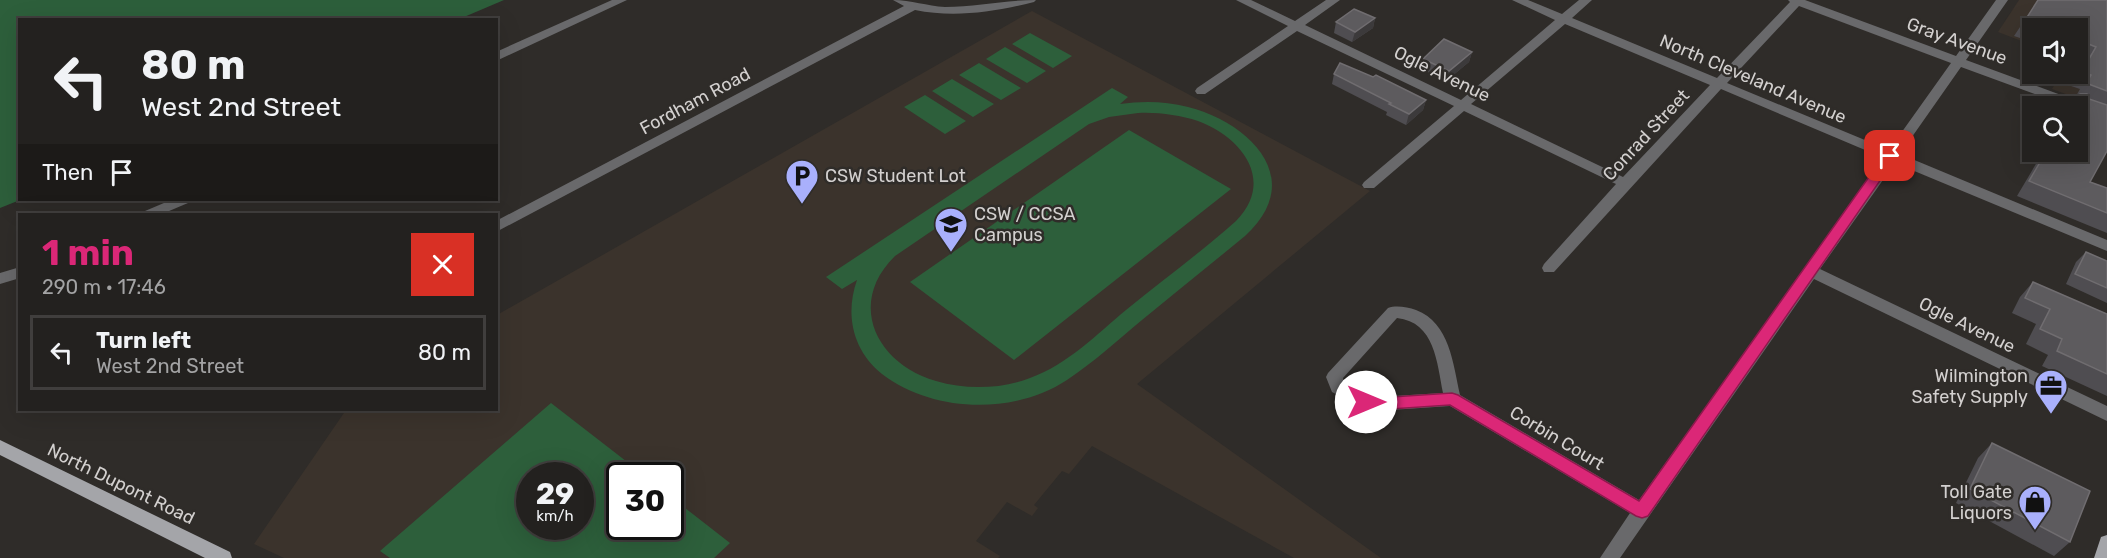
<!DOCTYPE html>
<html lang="en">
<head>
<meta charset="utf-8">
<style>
  :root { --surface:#23211f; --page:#2f2e2c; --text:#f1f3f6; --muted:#a3a3a4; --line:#403e3d; --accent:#db2777 }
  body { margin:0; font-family:Rubik,sans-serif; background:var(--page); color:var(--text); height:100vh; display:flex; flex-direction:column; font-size:22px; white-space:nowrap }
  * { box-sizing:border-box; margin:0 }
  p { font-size:20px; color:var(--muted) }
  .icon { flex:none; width:33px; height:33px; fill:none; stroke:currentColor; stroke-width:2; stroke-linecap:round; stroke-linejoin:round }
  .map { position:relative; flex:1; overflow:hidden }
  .details { position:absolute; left:18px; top:213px; width:480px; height:198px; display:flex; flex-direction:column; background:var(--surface); border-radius:0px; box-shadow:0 6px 24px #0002,0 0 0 2px var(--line) }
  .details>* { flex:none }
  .hud { position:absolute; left:18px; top:18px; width:480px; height:183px; border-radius:0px; box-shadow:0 6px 24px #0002,0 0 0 2px var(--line); background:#23211f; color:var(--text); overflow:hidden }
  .controls { position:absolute; left:2022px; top:18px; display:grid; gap:12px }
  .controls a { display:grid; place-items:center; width:66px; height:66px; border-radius:0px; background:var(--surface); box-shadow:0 6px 24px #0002,0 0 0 2px var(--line); font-size:30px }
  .speed { position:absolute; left:516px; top:462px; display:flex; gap:12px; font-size:30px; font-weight:700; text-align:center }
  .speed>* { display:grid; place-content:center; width:78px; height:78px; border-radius:50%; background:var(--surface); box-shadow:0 6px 24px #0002,0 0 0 2px var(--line); line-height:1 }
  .speed small { font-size:15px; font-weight:400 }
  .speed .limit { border:3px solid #111; border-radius:9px; background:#fff; color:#111 }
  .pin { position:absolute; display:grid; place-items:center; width:51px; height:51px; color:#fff; margin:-26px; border-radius:12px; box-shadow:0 3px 9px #0006 }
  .me { position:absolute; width:66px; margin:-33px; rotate:90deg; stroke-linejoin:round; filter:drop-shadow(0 0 4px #0008) }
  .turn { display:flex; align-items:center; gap:21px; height:126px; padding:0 24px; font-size:27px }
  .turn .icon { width:78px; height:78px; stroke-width:2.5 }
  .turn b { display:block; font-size:42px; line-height:51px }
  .then { display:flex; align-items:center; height:57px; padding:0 24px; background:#0003; gap:12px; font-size:22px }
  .round { display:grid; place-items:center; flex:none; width:63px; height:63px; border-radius:0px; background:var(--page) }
  .overview { display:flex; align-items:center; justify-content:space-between; height:102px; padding:0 24px }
  h1 { font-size:36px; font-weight:700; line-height:45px; color:var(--accent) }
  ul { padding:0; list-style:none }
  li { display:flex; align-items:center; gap:18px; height:75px; margin:0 12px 9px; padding:0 12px; border:3px solid var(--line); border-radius:0px }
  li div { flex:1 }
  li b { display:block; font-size:22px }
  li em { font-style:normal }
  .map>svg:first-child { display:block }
</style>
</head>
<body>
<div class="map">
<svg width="2107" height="558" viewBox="0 0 2107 558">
  <rect width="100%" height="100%" fill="#2f2c29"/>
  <path fill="#3b332c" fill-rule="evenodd" d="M2019,0H2050L2107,19V109L2052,89L2061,74H2078V28H2032V45L1998,32Z
    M1032,11L1370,191L1137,384L1381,558H1294L1092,446L1069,474L1062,471L1034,505L1038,508L1032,516L1007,502L976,541L1000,556L998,558H284L254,544L346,410H496L497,315ZM530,476H580V526H530ZM620,476H670V526H620Z"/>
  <path fill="#2d5f3b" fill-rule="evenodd" d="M0,0H504L457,20H20V200L0,208Z
    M1030,33L1072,56L1053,68L1012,44Z
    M1005,47L1046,71L1027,83L986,59Z
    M979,63L1021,88L1001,100L959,75Z
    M952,79L994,104L973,117L932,91Z
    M1112,88L1128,97L1120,104C1142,101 1165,101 1188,107C1251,123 1307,180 1245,236C1211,264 1176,292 1142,320C1118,340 1094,362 1067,380C1014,415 933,413 882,374C852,350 845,314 857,280L842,289L826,277ZM1138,113C1158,112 1179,115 1198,121C1241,137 1276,180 1236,221C1201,252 1163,280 1126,310C1097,334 1067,365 1030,378C1001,389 966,390 936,381C877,364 846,304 895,256L1089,124L1109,117Z
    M925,95L966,121L945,134L904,107Z
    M1129,130L1231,189L1014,360L910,282Z
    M551,403L644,475L620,476V526H670L671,497L730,543L714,558H390L380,551ZM530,476H580V526H530Z"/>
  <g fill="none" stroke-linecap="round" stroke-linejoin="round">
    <path fill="#69696b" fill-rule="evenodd" d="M612,0H627L496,61V52Z
      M893,0C911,0 927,6 945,7C976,7 1005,0 1036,0L1034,2C995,12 954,18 915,10L496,232V221L904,6Z
      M1236,0H1251L1295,21L1326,0H1340L1305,25L1461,100L1555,20L1512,0H1528L1562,14L1579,0H1592L1572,18L1717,78L1790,2L1788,0H1805L1956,56L1996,0H2008L1966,60L2107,112V121L2078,111V106H2067L1961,67L1900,154L2107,240V251L1895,163L1820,269L2107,406V421L1814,279L1620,558H1600L1630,513L1450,406L1376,411L1360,407L1332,392L1326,377L1328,373L1388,308C1396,305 1407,307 1416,310C1450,323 1453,364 1460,395L1639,500L1884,158L1721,89L1554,272H1544L1542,268L1544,264L1616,184L1464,111L1374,188H1364L1362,185L1364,182L1454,106L1297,31L1205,94H1197L1195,91L1197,88L1288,26ZM1799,6L1951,63L1889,150L1727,83ZM1565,24L1710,85L1623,177L1471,104ZM1397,318C1435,322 1437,363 1443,393L1376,397L1344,383L1343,378Z
      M171,200H190L188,203L162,214H143L145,211Z
      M20,267V278L0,284V273Z"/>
    <path fill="#a4a5a9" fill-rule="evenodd" d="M0,440L230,552L232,558H205L0,455Z
      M2107,535V558H2094L2101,537Z"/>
  </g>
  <path fill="#4f4d51" d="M2038,0H2107V151L2090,182L2107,188V233L2017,196L2043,152H2078V106H2070L2076,98H2075L2080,89L2071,86L2085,61L2078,58V28H2032V42L2014,36Z
    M1375,18L1373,28L1352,42L1334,33L1336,22Z
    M1472,52L1469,62L1446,81L1421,69L1423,59Z
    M1334,74L1426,100L1423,110L1406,125L1386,115L1387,112L1332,84Z
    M2086,252L2107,261V303L2066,284L2076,262Z
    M2033,282L2107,314V396L2042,366L2048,355L2026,344L2036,324L2012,313L2020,297Z
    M1992,443L2070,542L2054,556L1956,503L1978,458Z"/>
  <path fill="#3c3a3b" d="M1375,18L1373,28L1352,42L1355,32Z
    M1472,52L1469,62L1446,81L1449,71Z
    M1426,100L1423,110L1406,125L1409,114Z"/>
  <path fill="#5d5b5e" stroke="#706d70" stroke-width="1.5" d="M2038,0H2107V91L2086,83L2091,75L2082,71L2096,47L2078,40V28H2044L2024,22Z
    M1354,9L1375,18L1355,32L1336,22Z
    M1444,39L1472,52L1449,71L1423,59Z
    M1340,63L1373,77L1376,75L1426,100L1409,114L1389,104L1391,103L1334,74Z
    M2080,94H2087L2089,99L2107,105V151L2090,182L2107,188V213L2029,181L2046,152H2078V106H2072Z
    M2086,252L2107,261V288L2075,274Z
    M2033,282L2107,314V374L2057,351L2062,339L2040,329L2050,309L2025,298Z
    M1992,443L2090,491L2070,542L1970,489Z"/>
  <path fill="#db2777" stroke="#8e194d" stroke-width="1.5" d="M1890,152L1895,153V159L1648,516L1642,518L1636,516L1450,405L1376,410L1361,407L1358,402L1361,398H1376L1452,393L1458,395L1639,501L1886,153Z"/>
  <defs>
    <g id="parking-pin" transform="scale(1.725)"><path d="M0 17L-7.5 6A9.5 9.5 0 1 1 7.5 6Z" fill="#a9b0fc" stroke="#2f2c29"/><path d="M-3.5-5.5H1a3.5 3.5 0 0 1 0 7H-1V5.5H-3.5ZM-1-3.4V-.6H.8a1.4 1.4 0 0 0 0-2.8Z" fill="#111"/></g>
    <g id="school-pin" transform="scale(1.725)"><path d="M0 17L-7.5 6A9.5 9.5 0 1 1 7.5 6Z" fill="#a9b0fc" stroke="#2f2c29"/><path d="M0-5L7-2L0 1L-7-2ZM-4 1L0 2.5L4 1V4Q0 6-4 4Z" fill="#111"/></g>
    <g id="office-pin" transform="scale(1.725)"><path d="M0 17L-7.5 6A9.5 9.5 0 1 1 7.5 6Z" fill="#a9b0fc" stroke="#2f2c29"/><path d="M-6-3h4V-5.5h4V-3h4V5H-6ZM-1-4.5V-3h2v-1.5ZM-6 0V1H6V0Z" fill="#111"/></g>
    <g id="shop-pin" transform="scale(1.725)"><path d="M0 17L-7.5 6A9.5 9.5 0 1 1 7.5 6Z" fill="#a9b0fc" stroke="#2f2c29"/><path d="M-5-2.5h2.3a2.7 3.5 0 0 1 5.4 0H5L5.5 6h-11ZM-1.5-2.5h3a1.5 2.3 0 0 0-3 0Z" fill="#111"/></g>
  </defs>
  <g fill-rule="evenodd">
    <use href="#parking-pin" x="802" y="176"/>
    <use href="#school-pin" x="951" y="224"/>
    <use href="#office-pin" x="2051" y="386"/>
    <use href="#shop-pin" x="2035" y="502"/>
  </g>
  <g text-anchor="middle" stroke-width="5" stroke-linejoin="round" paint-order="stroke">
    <g font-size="18" fill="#d3d0cf" stroke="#2f2c29">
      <text transform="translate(1957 41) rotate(20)" y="6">Gray Avenue</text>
      <text transform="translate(1442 74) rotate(26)" y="6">Ogle Avenue</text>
      <text transform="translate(1753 79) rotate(23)" y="6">North Cleveland Avenue</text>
      <text transform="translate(695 101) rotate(-28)" y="6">Fordham Road</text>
      <text transform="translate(1646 135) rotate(-47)" y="6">Conrad Street</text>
      <text transform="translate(1967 325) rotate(26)" y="6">Ogle Avenue</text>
      <text transform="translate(1557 438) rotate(31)" y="6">Corbin Court</text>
      <text transform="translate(121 484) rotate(26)" y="6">North Dupont Road</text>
    </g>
    <g font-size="18" fill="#d3d0cf" stroke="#2f2c29" text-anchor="start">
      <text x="825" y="182">CSW Student Lot</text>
      <text x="974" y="220">CSW / CCSA<tspan x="974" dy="21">Campus</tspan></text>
      <text x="2028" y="382" text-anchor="end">Wilmington<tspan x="2028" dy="21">Safety Supply</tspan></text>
      <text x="2012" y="498" text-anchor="end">Toll Gate<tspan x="2012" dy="21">Liquors</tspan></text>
    </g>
  </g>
</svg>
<div class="controls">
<a><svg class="icon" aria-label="sound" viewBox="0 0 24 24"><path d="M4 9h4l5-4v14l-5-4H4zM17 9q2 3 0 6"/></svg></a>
<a><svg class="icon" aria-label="search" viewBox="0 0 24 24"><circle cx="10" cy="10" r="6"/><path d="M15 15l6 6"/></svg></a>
</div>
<div class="speed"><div>29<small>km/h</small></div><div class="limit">30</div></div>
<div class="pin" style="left:1890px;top:156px;background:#d93025"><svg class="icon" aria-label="arrive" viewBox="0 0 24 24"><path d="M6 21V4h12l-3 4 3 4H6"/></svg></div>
<svg class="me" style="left:1366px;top:402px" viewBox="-20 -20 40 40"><circle r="19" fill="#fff"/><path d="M0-13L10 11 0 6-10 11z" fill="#db2777"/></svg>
<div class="hud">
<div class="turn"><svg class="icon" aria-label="left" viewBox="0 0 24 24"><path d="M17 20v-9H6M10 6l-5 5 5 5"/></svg><div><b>80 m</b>West 2nd Street</div></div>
<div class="then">Then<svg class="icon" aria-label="arrive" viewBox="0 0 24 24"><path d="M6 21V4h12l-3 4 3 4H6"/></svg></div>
</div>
<section class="details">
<div class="overview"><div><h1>1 min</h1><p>290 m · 17:46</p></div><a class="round" style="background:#d93025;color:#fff"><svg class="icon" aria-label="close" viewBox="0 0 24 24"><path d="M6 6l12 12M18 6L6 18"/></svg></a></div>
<ul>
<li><svg class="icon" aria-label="left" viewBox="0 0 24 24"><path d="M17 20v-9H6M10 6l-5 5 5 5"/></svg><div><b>Turn left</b><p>West 2nd Street</p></div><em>80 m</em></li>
</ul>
</section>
</div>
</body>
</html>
